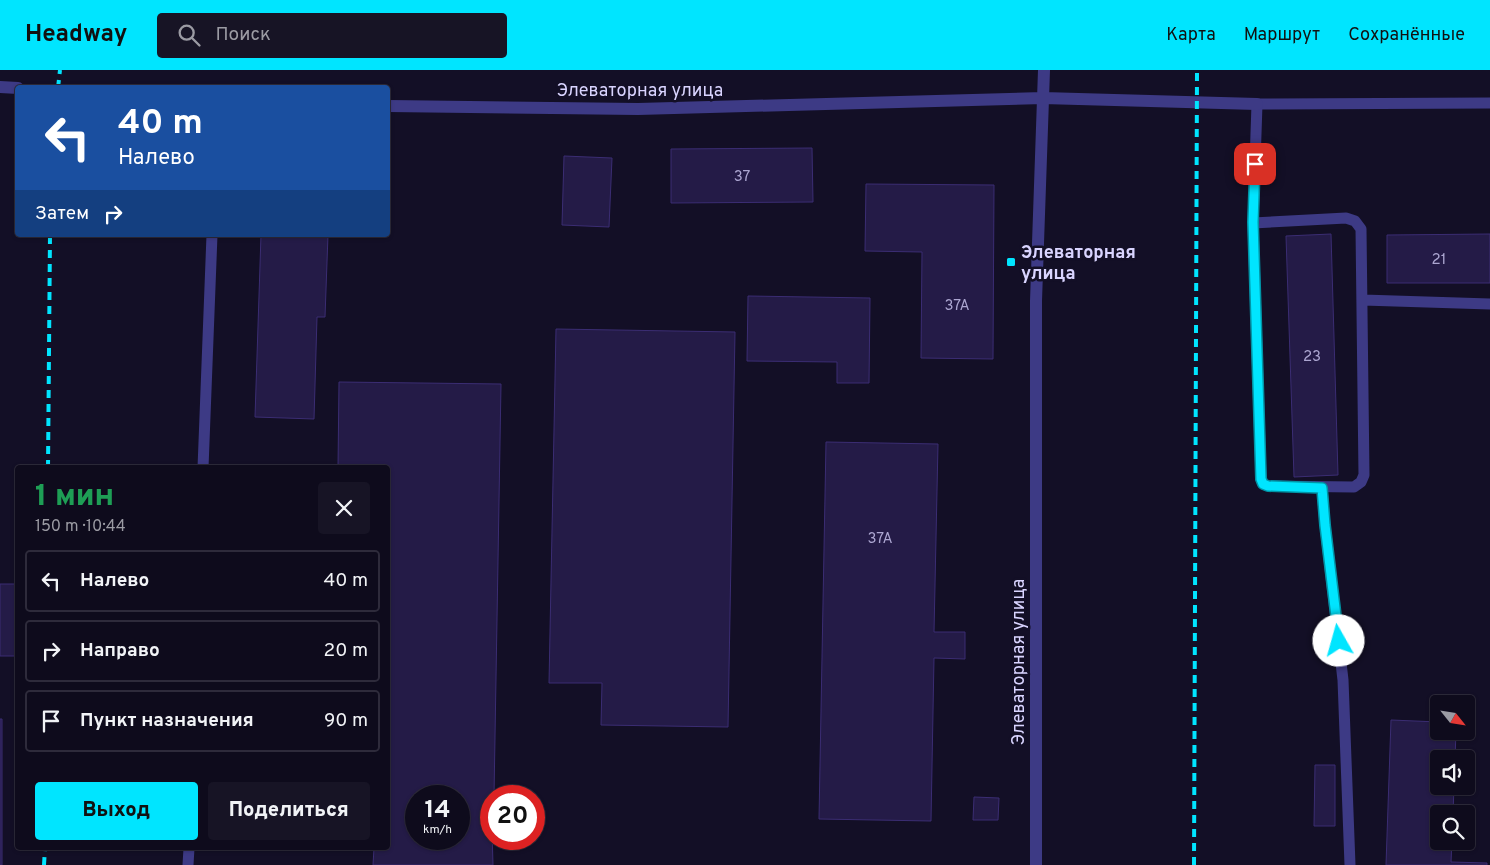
<!DOCTYPE html>
<html lang="ru">
<head>
<meta charset="utf-8">
<style>
  :root { --surface:#0e0b1c; --page:#171425; --text:#f1f3f6; --muted:#9b9ba3; --line:#2e2b3b; --accent:#00e5ff }
  body { margin:0; font-family:Overpass,sans-serif; background:var(--page); color:var(--text); height:100vh; display:flex; flex-direction:column; font-size:19px; white-space:nowrap }
  * { box-sizing:border-box; margin:0 }
  p { font-size:16px; color:var(--muted) }
  .icon { flex:none; width:28px; height:28px; fill:none; stroke:currentColor; stroke-width:2; stroke-linecap:round; stroke-linejoin:round }
  .map { position:relative; flex:1; overflow:hidden }
  .drawer { position:absolute; left:15px; top:395px; width:375px; height:385px; display:flex; flex-direction:column; background:var(--surface); border-radius:5px; box-shadow:0 1px 4px #0004,0 0 0 1px var(--line) }
  .drawer>* { flex:none }
  .guide { position:absolute; left:15px; top:15px; width:375px; height:152px; border-radius:5px; box-shadow:0 1px 4px #0004,0 0 0 1px var(--line); background:#1a4fa0; color:#fff; overflow:hidden }
  .needle { width:32px; rotate:120deg }
  .buttons { position:absolute; left:1430px; top:625px; display:grid; gap:10px }
  .buttons a { display:grid; place-items:center; width:45px; height:45px; border-radius:5px; background:var(--surface); box-shadow:0 1px 4px #0004,0 0 0 1px var(--line); font-size:25px }
  .speed { position:absolute; left:405px; top:715px; display:flex; gap:10px; font-size:25px; font-weight:700; text-align:center }
  .speed>* { display:grid; place-content:center; width:65px; height:65px; border-radius:50%; background:var(--surface); box-shadow:0 1px 4px #0004,0 0 0 1px var(--line); line-height:1 }
  .speed small { font-size:12px; font-weight:400 }
  .speed .limit { border:8px solid #d22; background:#fff; color:#111 }
  .pin { position:absolute; display:grid; place-items:center; width:42px; height:42px; color:#fff; margin:-21px; border-radius:10px; box-shadow:0 2px 8px #0006 }
  .me { position:absolute; width:55px; margin:-28px; rotate:353deg; stroke-linejoin:round; filter:drop-shadow(0 0 4px #0008) }
  .turn { display:flex; align-items:center; gap:18px; height:105px; padding:0 20px; font-size:22px }
  .turn .icon { width:65px; height:65px; stroke-width:2.5 }
  .turn b { display:block; font-size:35px; line-height:42px }
  .then { display:flex; align-items:center; height:48px; padding:0 20px; background:#0003; gap:10px; font-size:19px }
  .round { display:grid; place-items:center; flex:none; width:52px; height:52px; border-radius:5px; background:var(--page) }
  .headline { display:flex; align-items:center; justify-content:space-between; height:85px; padding:0 20px }
  h1 { font-size:30px; font-weight:800; line-height:38px; color:#1e9e55 }
  .primary-button { display:flex; gap:10px; margin-top:auto; padding:10px 20px }
  .primary-button a { flex:1; height:58px; border-radius:5px; background:var(--accent); color:#111; font-size:20px; font-weight:800; line-height:58px; text-align:center }
  .primary-button a+a { background:var(--page); color:var(--text) }
  ul { padding:0; list-style:none }
  li { display:flex; align-items:center; gap:15px; height:62px; margin:0 10px 8px; padding:0 10px; border:2px solid var(--line); border-radius:5px }
  li div { flex:1 }
  li b { display:block; font-size:19px }
  li em { font-style:normal }
  header { display:flex; align-items:center; gap:30px; box-sizing:border-box; height:70px; padding:0 25px; background:var(--accent); color:#111 }
  header strong { font-size:24px }
  nav { display:flex; gap:28px; margin-inline-start:auto; font-size:18px }
  .search { width:350px; height:45px; background:var(--page); display:flex; align-items:center; gap:12px; box-sizing:border-box; padding:0 18px; border-radius:5px; color:var(--muted); font-size:19px }
  .map>svg:first-child { display:block }
</style>
</head>
<body>
<header>
<strong>Headway</strong>
<div class="search"><svg class="icon" aria-label="search" viewBox="0 0 24 24"><circle cx="10" cy="10" r="6"/><path d="M15 15l6 6"/></svg>Поиск</div>
<nav><a>Карта</a><a>Маршрут</a><a>Сохранённые</a></nav>
</header>
<div class="map">
<svg width="1490" height="795" viewBox="0 0 1490 795">
  <rect width="100%" height="100%" fill="#130f26"/>
  <path fill="#241b47" stroke="#3b2d73" fill-rule="evenodd" d="M812,78L813,132L671,133V79Z
    M564,86L612,88L609,157L562,155Z
    M866,114L994,115L993,289L921,288L922,182L865,181Z
    M1331,164L1338,405L1294,407L1286,166Z
    M1490,164V213H1387V165Z
    M261,165H328L325,247H317L314,349L255,347Z
    M748,226L870,228L869,313H837V292L747,291Z
    M556,259L735,262L728,657L601,655L602,613H549Z
    M339,312L501,314L494,726H491L493,795H373L374,778H388V398H338ZM416,726H459V769H416Z
    M826,372L938,374L934,562H965V589L934,588L931,751L819,749Z
    M0,514H18V586H0Z
    M0,649H2V795H0Z
    M1391,650L1439,652V661H1456L1455,689H1439V716H1454L1453,744H1439V771H1452L1451,792L1487,793V795H1386Z
    M1315,695H1335V756H1314Z
    M974,727L999,728L998,750H973Z"/>
  <g fill="none" stroke-linecap="round" stroke-linejoin="round">
    <path stroke="#3d3a85" stroke-width="11" d="M1253,153L1346,148L1355,151L1361,159L1364,405L1361,412L1354,417L1268,416L1263,414L1261,409L1253,153L1257,34L1490,33
      M1363,230L1490,234
      M203,398L212,165
      M1322,418L1325,455L1343,610L1350,795
      M188,795L189,778"/>
    <path stroke="#3d3a85" stroke-width="12" d="M0,17L18,18
      M388,36L638,39L1043,28L1257,34
      M1036,795V231L1044,0"/>
    <path stroke="#00e5ff" stroke-width="4" stroke-dasharray="8 6" stroke-linecap="butt" d="M58,18L60,0
      M48,398L50,165
      M44,795L45,778
      M1194,795L1197,0"/>
  </g>
  <g fill="none" stroke-linecap="round" stroke-linejoin="round">
    <g stroke="#0095a6" stroke-width="12">
      <path id="route" d="M1255,94L1253,152L1261,409L1263,414L1268,416L1322,418L1325,455L1339,571"/>
    </g>
    <use href="#route" stroke="#00e5ff" stroke-width="9"/>
  </g>
  <rect fill="#00e5ff" stroke="#130f26" stroke-width="2" x="1006" y="187" width="10" height="10" rx="2.5"/>
  <g text-anchor="middle" stroke-width="5" stroke-linejoin="round" paint-order="stroke">
    <g font-size="15" fill="#aca6d1">
      <text x="742" y="111">37</text>
      <text x="1439" y="194">21</text>
      <text x="957" y="240">37А</text>
      <text x="1312" y="291">23</text>
      <text x="880" y="473">37А</text>
    </g>
    <g font-size="18" fill="#d9d4ff" stroke="#130f26">
      <text x="640" y="26">Элеваторная улица</text>
      <text transform="translate(1018 592) rotate(-90)" y="6">Элеваторная улица</text>
    </g>
    <g font-size="18" font-weight="bold" fill="#d9d4ff" stroke="#130f26" text-anchor="start">
      <text x="1021" y="188">Элеваторная<tspan x="1021" dy="21">улица</tspan></text>
    </g>
  </g>
</svg>
<div class="buttons">
<a><svg class="needle" viewBox="-14 -14 28 28"><path d="M0-13l5 13h-10z" fill="#e53935"/><path d="M0 13l5-13h-10z" fill="#9b9ba3"/></svg></a>
<a><svg class="icon" aria-label="sound" viewBox="0 0 24 24"><path d="M4 9h4l5-4v14l-5-4H4zM17 9q2 3 0 6"/></svg></a>
<a><svg class="icon" aria-label="search" viewBox="0 0 24 24"><circle cx="10" cy="10" r="6"/><path d="M15 15l6 6"/></svg></a>
</div>
<div class="speed"><div>14<small>km/h</small></div><div class="limit">20</div></div>
<div class="pin" style="left:1255px;top:94px;background:#d93025"><svg class="icon" aria-label="arrive" viewBox="0 0 24 24"><path d="M6 21V4h12l-3 4 3 4H6"/></svg></div>
<svg class="me" style="left:1339px;top:571px" viewBox="-20 -20 40 40"><circle r="19" fill="#fff"/><path d="M0-13L10 11 0 6-10 11z" fill="#00e5ff"/></svg>
<div class="guide">
<div class="turn"><svg class="icon" aria-label="left" viewBox="0 0 24 24"><path d="M17 20v-9H6M10 6l-5 5 5 5"/></svg><div><b>40 m</b>Налево</div></div>
<div class="then">Затем<svg class="icon" aria-label="right" viewBox="0 0 24 24"><path d="M7 20v-9h11M14 6l5 5-5 5"/></svg></div>
</div>
<section class="drawer">
<div class="headline"><div><h1>1 мин</h1><p>150 m · 10:44</p></div><a class="round"><svg class="icon" aria-label="close" viewBox="0 0 24 24"><path d="M6 6l12 12M18 6L6 18"/></svg></a></div>
<ul>
<li><svg class="icon" aria-label="left" viewBox="0 0 24 24"><path d="M17 20v-9H6M10 6l-5 5 5 5"/></svg><div><b>Налево</b></div><em>40 m</em></li>
<li><svg class="icon" aria-label="right" viewBox="0 0 24 24"><path d="M7 20v-9h11M14 6l5 5-5 5"/></svg><div><b>Направо</b></div><em>20 m</em></li>
<li><svg class="icon" aria-label="arrive" viewBox="0 0 24 24"><path d="M6 21V4h12l-3 4 3 4H6"/></svg><div><b>Пункт назначения</b></div><em>90 m</em></li>
</ul>
<div class="primary-button"><a>Выход</a><a>Поделиться</a></div>
</section>
</div>
</body>
</html>
